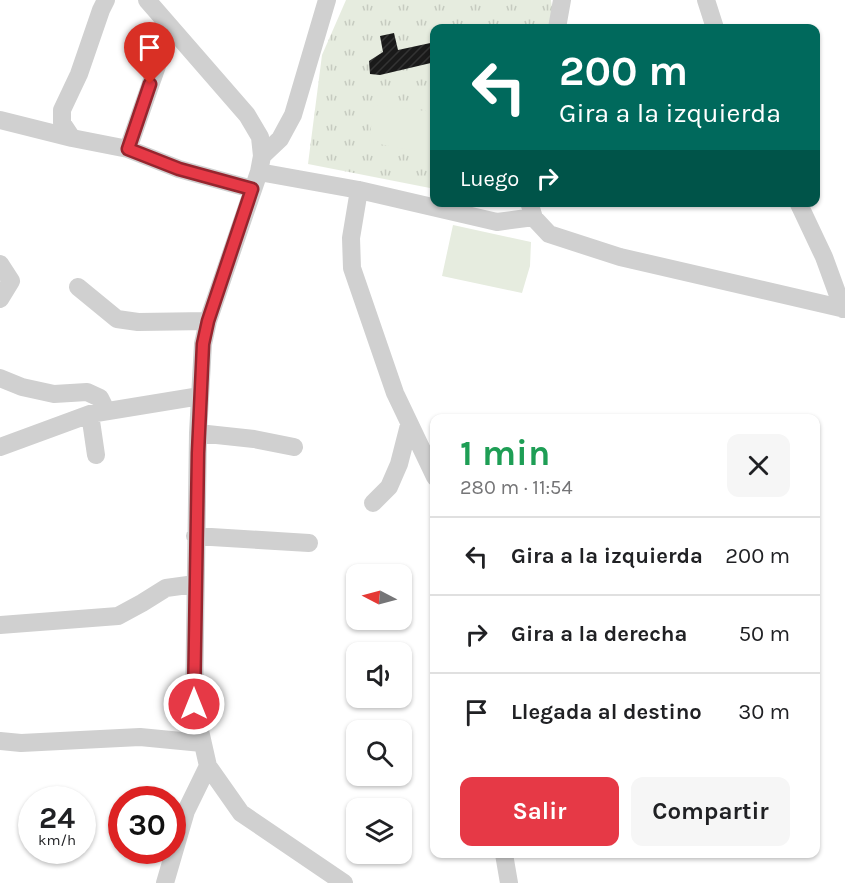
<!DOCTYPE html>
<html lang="es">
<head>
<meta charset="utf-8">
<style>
  :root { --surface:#fff; --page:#f6f6f6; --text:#202124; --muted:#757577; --line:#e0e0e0; --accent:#e63946 }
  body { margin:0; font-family:Karla,sans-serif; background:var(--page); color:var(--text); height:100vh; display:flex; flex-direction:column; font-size:22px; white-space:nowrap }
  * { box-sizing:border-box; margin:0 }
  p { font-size:20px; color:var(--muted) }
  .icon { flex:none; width:33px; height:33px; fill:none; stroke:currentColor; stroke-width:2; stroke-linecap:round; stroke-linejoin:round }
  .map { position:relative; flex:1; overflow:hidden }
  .drawer { position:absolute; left:430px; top:414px; width:390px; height:444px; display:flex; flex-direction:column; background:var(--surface); border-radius:12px; box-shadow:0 2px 4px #0004 }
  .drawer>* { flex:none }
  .guide { position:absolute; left:430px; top:24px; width:390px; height:183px; border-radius:12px; box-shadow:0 2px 4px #0004; background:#00695c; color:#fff; overflow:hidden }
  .needle { width:39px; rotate:276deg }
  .controls { position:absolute; left:346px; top:564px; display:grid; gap:12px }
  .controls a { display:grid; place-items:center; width:66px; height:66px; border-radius:12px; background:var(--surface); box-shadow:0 2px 4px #0004; font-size:30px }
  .speed { position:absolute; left:18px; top:786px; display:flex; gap:12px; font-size:30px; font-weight:700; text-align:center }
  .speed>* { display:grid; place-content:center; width:78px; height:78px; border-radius:50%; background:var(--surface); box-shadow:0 2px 4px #0004; line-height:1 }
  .speed small { font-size:15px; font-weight:400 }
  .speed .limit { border:9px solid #d22; background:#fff; color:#111 }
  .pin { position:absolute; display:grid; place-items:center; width:51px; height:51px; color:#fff; margin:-62px -26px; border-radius:50% 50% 50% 0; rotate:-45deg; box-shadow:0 0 6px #0007 }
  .pin .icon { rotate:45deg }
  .me { position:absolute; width:66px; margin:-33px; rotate:0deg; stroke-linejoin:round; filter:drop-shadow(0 0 4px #0008) }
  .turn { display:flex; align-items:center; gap:21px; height:126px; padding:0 30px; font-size:27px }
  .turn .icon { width:78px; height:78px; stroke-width:2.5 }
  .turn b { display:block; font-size:42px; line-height:51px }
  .then { display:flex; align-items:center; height:57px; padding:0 30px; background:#0003; gap:12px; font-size:22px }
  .round { display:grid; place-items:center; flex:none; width:63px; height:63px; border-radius:12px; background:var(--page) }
  .overview { display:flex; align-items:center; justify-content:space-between; height:102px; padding:0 30px }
  h1 { font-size:36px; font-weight:700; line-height:45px; color:#1e9e55 }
  .cta { display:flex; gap:12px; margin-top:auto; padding:12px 30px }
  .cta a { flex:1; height:69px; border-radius:12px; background:var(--accent); color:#fff; font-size:24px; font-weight:700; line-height:69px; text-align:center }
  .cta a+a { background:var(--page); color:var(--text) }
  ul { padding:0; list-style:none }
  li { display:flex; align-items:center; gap:18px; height:78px; padding:0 30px; border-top:2px solid var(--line) }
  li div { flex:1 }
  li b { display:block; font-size:22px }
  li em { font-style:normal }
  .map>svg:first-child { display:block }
</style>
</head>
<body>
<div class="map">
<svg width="845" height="883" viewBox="0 0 845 883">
  <defs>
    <pattern id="park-tufts" width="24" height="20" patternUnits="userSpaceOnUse" patternTransform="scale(1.5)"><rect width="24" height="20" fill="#e6ecdf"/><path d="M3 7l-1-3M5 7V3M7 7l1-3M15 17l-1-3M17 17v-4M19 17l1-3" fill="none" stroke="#c6cbc0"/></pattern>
    <pattern id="building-hatch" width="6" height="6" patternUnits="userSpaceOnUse" patternTransform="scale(1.5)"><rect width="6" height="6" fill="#1a1a1a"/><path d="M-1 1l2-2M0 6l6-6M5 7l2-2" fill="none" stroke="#333"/></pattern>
  </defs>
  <rect width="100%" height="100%" fill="#fff"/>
  <path fill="url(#park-tufts)" d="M346,0H551L553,15L550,28H435V189L308,164L322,55Z"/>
  <path fill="#e6ecdf" d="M374,105L435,112V155L369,142Z
    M453,225L531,242L530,266L522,293L442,276Z"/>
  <path fill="url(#building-hatch)" d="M394,33L398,50L435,42V62L380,75L370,74L369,61L383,52L380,36Z"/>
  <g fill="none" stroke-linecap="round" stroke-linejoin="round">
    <path stroke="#d0d0d0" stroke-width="18" d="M147,0L247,115L260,137L262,156L259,172L208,321L203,344L198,433L194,704L208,766L241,813L344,883
      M706,0L715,28
      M557,28L562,0
      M0,120L72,138L128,149L179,169L252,189
      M72,138L62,123V110L79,74L101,10L106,0
      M128,149L158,63
      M262,156L280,139L293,115L327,0
      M259,172L359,190L497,222L534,217
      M359,190L351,238L352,268L395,393L435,477
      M529,202L534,218L549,234L620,257L845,309
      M798,202L824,257L843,309
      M0,264L11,281L0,299
      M78,287L117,319L138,322L208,321
      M0,378L22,387L54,394L87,392L100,398L106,410
      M90,414L96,455
      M198,433L254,439L294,447
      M0,447L90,414L200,396
      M373,503L389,487L399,464L409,425
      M195,536L309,543
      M0,625L118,616L142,603L166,588L195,584
      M0,741L21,743L140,737L202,743
      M504,854L509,883
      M165,883L186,811L208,766"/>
  </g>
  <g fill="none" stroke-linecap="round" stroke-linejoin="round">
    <g stroke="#96252e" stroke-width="15">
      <path id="route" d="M150,84L128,149L179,169L252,189L208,321L203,344L198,453L194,704"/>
    </g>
    <use href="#route" stroke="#e63946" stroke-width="10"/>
  </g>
</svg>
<div class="controls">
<a><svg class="needle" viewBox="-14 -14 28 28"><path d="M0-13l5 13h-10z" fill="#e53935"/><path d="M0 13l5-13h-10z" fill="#757577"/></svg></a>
<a><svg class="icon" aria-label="sound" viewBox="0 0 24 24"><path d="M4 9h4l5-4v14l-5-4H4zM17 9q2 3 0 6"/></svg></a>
<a><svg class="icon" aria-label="search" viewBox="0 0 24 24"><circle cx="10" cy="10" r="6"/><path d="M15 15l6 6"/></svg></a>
<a><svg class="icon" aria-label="layers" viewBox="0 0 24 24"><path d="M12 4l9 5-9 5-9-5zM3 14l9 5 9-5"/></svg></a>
</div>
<div class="speed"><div>24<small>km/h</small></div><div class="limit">30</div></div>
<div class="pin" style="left:150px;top:84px;background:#d93025"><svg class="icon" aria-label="arrive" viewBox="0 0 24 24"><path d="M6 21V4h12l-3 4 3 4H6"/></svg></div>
<svg class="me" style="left:194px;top:704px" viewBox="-20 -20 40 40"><circle r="17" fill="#e63946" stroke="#fff" stroke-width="3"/><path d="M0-11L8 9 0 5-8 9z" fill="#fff"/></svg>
<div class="guide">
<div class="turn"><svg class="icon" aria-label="left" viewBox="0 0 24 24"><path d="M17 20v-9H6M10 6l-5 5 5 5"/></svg><div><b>200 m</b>Gira a la izquierda</div></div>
<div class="then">Luego<svg class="icon" aria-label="right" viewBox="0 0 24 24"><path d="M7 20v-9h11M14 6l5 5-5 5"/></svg></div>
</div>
<section class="drawer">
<div class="overview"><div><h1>1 min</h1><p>280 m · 11:54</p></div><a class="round"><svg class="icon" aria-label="close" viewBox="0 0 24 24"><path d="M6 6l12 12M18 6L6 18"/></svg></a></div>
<ul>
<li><svg class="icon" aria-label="left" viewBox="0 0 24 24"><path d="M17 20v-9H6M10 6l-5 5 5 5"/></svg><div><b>Gira a la izquierda</b></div><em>200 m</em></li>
<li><svg class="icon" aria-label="right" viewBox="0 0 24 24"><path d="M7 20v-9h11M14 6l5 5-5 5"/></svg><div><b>Gira a la derecha</b></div><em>50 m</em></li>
<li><svg class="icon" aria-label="arrive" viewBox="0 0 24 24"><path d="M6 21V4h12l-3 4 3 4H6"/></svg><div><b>Llegada al destino</b></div><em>30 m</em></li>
</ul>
<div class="cta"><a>Salir</a><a>Compartir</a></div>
</section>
</div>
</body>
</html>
